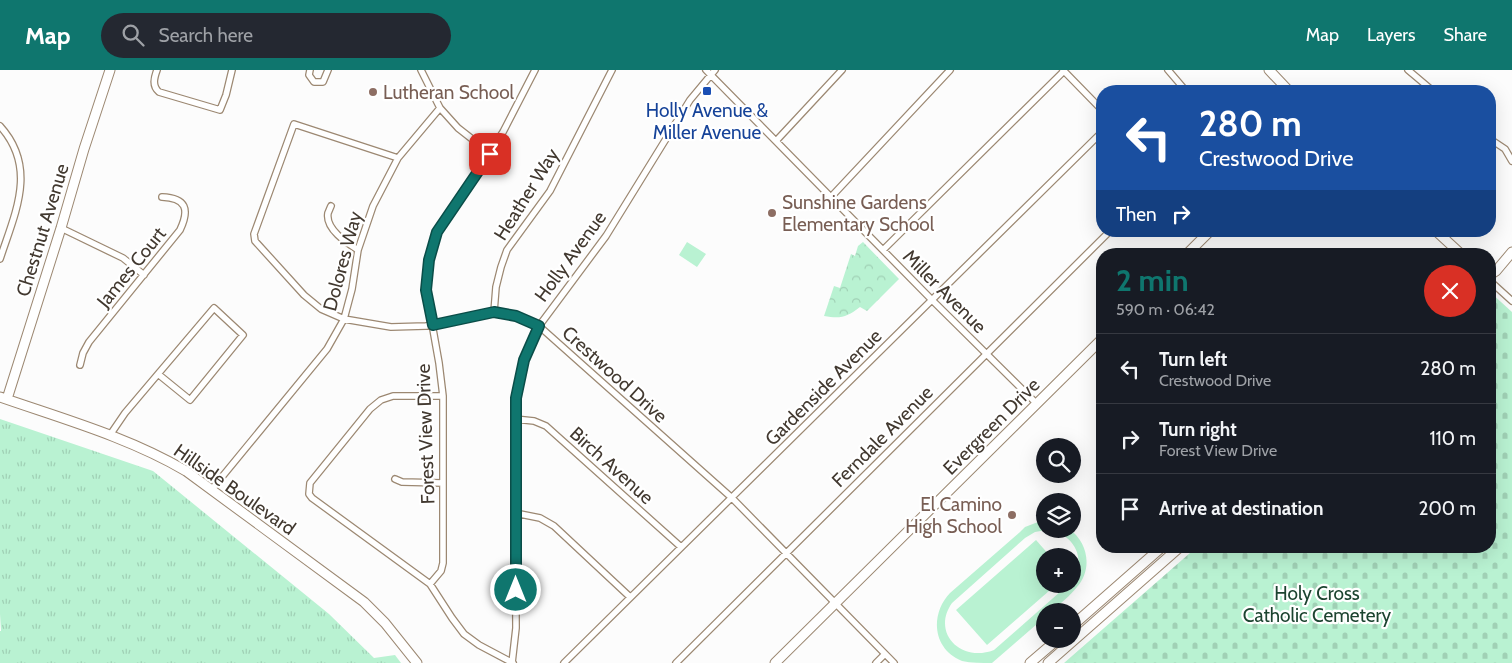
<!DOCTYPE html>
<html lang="en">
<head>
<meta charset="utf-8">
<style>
  :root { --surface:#171b24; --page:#242831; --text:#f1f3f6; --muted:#9ea1a6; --line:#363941; --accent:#0f766e }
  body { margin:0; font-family:Cabin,sans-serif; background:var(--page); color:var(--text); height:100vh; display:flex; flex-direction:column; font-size:19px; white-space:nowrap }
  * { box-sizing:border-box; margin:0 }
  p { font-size:16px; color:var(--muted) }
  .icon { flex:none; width:28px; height:28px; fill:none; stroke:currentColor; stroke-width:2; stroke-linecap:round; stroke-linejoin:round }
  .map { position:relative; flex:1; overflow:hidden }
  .sheet { position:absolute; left:1096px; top:178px; width:400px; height:305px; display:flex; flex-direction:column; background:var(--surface); border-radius:20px; box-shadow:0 5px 20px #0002 }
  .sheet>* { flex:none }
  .hud { position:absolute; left:1096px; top:15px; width:400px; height:152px; border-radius:20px; box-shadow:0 5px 20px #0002; background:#1a4fa0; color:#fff; overflow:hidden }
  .fabs { position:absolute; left:1036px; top:368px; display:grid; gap:10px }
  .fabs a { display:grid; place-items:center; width:45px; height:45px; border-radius:50%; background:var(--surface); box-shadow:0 5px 20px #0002; font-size:25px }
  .pin { position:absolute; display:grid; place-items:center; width:42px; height:42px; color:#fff; margin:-21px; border-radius:10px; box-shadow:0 2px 8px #0006 }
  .me { position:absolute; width:55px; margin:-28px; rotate:0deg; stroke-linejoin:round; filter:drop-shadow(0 0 4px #0008) }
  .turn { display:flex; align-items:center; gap:18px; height:105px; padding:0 20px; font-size:22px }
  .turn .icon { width:65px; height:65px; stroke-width:2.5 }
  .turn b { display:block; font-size:35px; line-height:42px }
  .then { display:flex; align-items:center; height:48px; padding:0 20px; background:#0003; gap:10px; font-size:19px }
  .round { display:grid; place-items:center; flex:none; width:52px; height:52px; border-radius:26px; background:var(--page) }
  .headline { display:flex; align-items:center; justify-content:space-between; height:85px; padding:0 20px }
  h1 { font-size:30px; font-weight:700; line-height:38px; color:var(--accent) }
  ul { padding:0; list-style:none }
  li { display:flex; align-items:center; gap:15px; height:70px; padding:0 20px; border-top:1px solid var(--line) }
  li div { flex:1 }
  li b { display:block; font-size:19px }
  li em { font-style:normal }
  header { display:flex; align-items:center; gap:30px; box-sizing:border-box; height:70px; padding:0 25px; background:var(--accent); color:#fff }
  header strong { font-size:24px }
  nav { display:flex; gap:28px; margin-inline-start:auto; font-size:18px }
  .search { width:350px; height:45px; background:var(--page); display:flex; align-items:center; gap:12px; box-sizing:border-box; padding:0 18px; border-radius:28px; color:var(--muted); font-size:19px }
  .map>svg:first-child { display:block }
</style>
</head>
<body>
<header>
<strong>Map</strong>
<div class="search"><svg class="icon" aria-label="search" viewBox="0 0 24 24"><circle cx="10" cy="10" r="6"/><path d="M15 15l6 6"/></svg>Search here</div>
<nav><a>Map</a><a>Layers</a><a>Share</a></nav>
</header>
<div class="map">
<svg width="1512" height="593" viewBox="0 0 1512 593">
  <defs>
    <pattern id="grass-tufts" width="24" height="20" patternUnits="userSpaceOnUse" patternTransform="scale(1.25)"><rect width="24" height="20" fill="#b9f2d2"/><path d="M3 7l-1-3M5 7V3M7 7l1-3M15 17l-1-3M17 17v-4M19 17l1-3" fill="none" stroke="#a0d0b5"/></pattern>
    <pattern id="forest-crowns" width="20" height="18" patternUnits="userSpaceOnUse" patternTransform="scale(1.25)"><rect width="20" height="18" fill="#b9f2d2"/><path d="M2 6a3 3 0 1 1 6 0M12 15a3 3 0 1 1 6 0" fill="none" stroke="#a0d0b5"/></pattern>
    <pattern id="cemetery-stones" width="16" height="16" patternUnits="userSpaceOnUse" patternTransform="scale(1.25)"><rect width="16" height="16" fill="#b9f2d2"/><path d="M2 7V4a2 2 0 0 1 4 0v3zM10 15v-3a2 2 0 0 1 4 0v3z" fill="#a0d0b5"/></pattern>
  </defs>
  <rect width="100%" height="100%" fill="#fcfcfc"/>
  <path fill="url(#grass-tufts)" d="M0,349L153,401L329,544L374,588L395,585L401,593H0V561H1L0,544Z"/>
  <path fill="url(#forest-crowns)" d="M863,172L899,209L867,241L860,237C847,247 841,249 824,246L834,216L840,218L851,184L855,186L858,176Z"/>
  <path fill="url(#cemetery-stones)" d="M1490,222L1512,242V593H1064L1198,476H1490Z"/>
  <path fill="#b9f2d2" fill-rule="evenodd" d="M687,172L706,184L697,197L679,185Z
    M1038,452H1045V459H1069C1088,472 1093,499 1077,517C1070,526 1060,534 1051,541H1045V547L992,593C982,593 971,593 962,591C932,579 930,544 950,523L1020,462L1025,457ZM1046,460C1066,461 1082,478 1078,498C1076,504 1073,508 1072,514H1069L994,580C961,593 931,563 952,533L1025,468L1035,462Z
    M1036,470L1050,486H1045V514H1057L987,575L956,540Z"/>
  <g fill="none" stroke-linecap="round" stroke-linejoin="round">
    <g stroke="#9c8872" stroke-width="8">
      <path id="street" d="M157,0C154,8 152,16 159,22L220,40L226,25L232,0
        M310,0L309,5L314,12H323L328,0
        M421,0L440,38L458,58L490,83
        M706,0L932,230L1037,334
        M1063,0L1102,40
        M1168,0L1186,21
        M1408,0L1433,21
        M0,56C38,98 15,143 0,189
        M1490,69L1505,79L1512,91
        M776,71L842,0
        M398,88L294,54L254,164L255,171L304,225L321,239L344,249L391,257L426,256L494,242L517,246L539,256L732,428L894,593
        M831,127L950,0
        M331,136C330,138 329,141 328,143C325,159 347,173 358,180
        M61,158L123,188L144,205
        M883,180L1064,1
        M1490,211L1512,231
        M214,238L243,265L190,330L158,304Z
        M494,242L496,217L501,197L507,180L550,121L612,0
        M80,295L83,283L89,272L180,160C190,139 186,128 162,127
        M443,326H393L381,330L370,339L310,413L309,424L312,428L430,514L452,548L464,564L479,575L513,593
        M515,349L534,351L546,356L681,477
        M110,365L125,343L158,304
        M395,409L402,412L443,413
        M212,419L327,279L344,249L352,219L358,180L373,136L398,88L440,38
        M515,443L540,448L554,456L630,527
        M430,514L441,501L443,493V326L439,293L426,220L429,190L437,161L503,62L535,0
        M512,593L516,558L515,335L518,314L523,290L539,256L606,166L690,30L715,0
        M564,593L1102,62
        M676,593L1110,161
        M876,593L885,584"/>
    </g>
    <g stroke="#9c8872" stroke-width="11">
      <path id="secondary" d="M1269,0L1289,21
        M1436,161L1461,184
        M1187,184L1210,161
        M1490,205L1496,201L1512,182
        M0,327C63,349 128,367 186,401L364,532L385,553L417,593
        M7,329L61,158L84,79L110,0
        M1072,556L1163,476
        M775,593L1102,269
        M1030,593L1058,569
        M1048,593L1181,476"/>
    </g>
    <use href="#street" stroke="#fff" stroke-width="5.5"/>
    <use href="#secondary" stroke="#fff" stroke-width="9"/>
  </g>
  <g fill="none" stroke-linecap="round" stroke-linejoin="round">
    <g stroke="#0a4d48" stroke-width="12">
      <path id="route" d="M490,84L437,162L429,190L426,220L433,255L494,242L516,246L539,256L524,290L516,328V520"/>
    </g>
    <use href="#route" stroke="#0f766e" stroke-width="9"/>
  </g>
  <rect fill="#1a4fb4" stroke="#fff" stroke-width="2" x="702" y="16" width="10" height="10" rx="2.5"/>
  <g fill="#8d6e63" stroke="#fff" stroke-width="2">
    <circle cx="373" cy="22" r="5"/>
    <circle cx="772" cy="143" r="5"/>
    <circle cx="1012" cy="445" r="5"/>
  </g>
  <g text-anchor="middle" stroke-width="4.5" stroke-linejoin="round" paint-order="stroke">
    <g font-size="19" fill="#785e54" stroke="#fff" text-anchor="start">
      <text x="383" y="29">Lutheran School</text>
      <text x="782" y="139">Sunshine Gardens<tspan x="782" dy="22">Elementary School</tspan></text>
      <text x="1002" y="441" text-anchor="end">El Camino<tspan x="1002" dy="22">High School</tspan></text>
    </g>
    <g font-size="19" fill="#164399" stroke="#fff">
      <text x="707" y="47">Holly Avenue &amp;<tspan x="707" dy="22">Miller Avenue</tspan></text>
    </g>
    <g font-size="19" fill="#423930" stroke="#fff">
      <text transform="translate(526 124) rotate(-58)" y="7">Heather Way</text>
      <text transform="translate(42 160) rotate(-73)" y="7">Chestnut Avenue</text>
      <text transform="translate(570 186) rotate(-54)" y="7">Holly Avenue</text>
      <text transform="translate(342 191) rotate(-75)" y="7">Dolores Way</text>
      <text transform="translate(131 197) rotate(-51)" y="7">James Court</text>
      <text transform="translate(945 221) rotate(45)" y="7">Miller Avenue</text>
      <text transform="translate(615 304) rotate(42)" y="7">Crestwood Drive</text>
      <text transform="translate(823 317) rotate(-45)" y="7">Gardenside Avenue</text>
      <text transform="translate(991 356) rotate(-45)" y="7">Evergreen Drive</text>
      <text transform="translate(425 364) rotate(-92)" y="7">Forest View Drive</text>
      <text transform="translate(882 366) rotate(-45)" y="7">Ferndale Avenue</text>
      <text transform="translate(612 395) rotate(42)" y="7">Birch Avenue</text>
      <text transform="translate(235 419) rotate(35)" y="7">Hillside Boulevard</text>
    </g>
    <g font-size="19" fill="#1c4430" stroke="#fff">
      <text x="1317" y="530">Holy Cross<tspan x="1317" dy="22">Catholic Cemetery</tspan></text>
    </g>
  </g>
</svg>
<div class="fabs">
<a><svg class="icon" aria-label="search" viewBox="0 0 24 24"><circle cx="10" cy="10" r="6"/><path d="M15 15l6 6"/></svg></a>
<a><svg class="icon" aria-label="layers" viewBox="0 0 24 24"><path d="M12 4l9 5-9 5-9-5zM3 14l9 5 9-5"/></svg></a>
<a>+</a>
<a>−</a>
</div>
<div class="pin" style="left:490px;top:84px;background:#d93025"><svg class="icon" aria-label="arrive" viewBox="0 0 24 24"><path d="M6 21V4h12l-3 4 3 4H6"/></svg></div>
<svg class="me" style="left:516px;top:520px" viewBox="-20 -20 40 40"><circle r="17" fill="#0f766e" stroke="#fff" stroke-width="3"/><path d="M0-11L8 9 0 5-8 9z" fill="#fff"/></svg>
<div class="hud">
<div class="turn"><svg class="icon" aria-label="left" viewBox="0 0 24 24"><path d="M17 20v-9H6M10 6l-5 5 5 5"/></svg><div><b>280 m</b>Crestwood Drive</div></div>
<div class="then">Then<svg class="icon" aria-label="right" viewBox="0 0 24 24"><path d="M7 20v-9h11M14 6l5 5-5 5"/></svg></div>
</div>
<section class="sheet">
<div class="headline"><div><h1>2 min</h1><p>590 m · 06:42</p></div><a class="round" style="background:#d93025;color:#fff"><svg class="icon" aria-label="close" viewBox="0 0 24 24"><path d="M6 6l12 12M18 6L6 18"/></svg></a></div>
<ul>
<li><svg class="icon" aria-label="left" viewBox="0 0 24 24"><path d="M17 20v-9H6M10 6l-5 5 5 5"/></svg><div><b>Turn left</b><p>Crestwood Drive</p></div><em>280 m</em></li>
<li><svg class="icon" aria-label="right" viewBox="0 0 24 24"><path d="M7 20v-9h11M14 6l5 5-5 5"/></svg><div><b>Turn right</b><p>Forest View Drive</p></div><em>110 m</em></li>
<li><svg class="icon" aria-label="arrive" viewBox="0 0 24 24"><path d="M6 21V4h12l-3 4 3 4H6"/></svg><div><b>Arrive at destination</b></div><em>200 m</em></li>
</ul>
</section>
</div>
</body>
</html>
